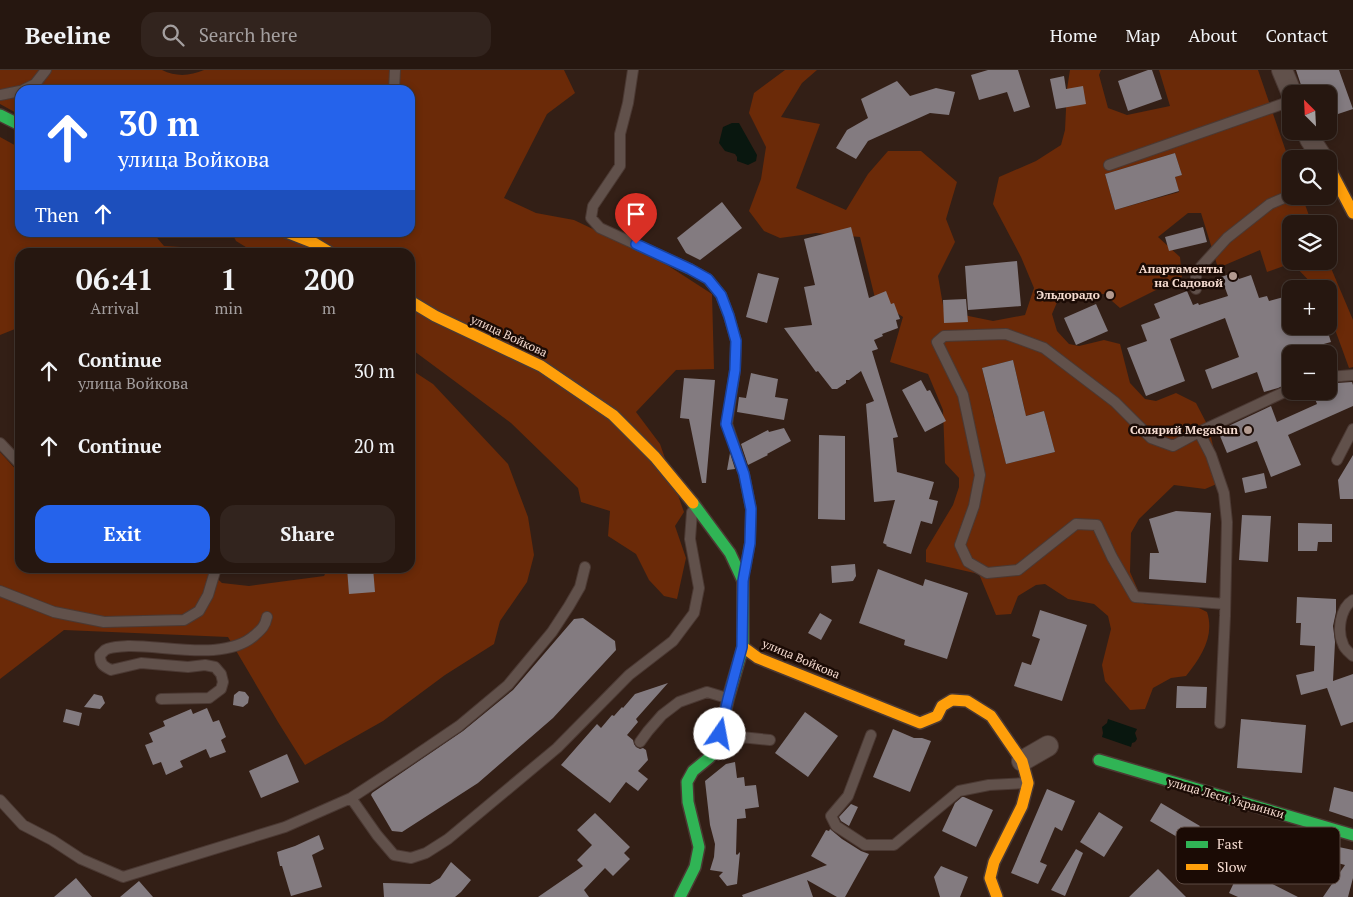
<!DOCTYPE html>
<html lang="en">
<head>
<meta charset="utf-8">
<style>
  :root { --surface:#261710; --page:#32241e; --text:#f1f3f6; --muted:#a49f9f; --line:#423630; --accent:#2563eb }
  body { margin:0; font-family:"PT Serif",serif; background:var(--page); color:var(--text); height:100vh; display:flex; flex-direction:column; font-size:19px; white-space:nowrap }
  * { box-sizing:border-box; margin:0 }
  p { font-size:16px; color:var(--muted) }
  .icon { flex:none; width:28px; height:28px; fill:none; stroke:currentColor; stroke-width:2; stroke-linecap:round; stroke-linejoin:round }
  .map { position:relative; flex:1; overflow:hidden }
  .drawer { position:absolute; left:15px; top:178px; width:400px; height:325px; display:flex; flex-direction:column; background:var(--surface); border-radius:15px; box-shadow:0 2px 8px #0003,0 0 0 1px var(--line) }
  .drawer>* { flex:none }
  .hud { position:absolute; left:15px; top:15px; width:400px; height:152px; border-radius:15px; box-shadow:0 2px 8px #0003,0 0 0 1px var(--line); background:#2563eb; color:#fff; overflow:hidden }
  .needle { width:32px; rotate:336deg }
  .controls { position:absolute; left:1282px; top:15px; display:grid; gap:10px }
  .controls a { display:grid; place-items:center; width:55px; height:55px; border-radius:10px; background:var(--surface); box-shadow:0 2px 8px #0003,0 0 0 1px var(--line); font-size:25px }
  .pin { position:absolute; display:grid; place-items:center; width:42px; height:42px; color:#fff; margin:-51px -21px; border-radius:50% 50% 50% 0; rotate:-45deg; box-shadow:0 0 5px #0007 }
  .pin .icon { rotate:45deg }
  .me { position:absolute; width:55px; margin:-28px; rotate:12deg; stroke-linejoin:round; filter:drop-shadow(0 0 4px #0008) }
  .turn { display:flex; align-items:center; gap:18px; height:105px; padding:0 20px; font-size:22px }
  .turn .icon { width:65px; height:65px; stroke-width:2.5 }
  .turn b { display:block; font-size:35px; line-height:42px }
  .then { display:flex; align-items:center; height:48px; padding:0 20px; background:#0003; gap:10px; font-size:19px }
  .eta { display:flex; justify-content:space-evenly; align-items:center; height:85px; text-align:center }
  .eta b { font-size:30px; font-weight:600; line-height:35px }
  .primary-button { display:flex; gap:10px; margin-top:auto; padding:10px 20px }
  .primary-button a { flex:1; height:58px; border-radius:15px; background:var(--accent); color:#fff; font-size:20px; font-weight:600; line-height:58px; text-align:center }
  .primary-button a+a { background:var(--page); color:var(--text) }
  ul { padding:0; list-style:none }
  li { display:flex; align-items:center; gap:15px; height:75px; padding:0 20px }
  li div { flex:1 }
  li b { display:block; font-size:19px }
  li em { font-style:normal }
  header { display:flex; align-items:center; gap:30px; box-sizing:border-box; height:70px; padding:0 25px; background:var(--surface); border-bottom:1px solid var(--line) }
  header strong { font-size:24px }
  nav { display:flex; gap:28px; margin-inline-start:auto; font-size:18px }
  .search { width:350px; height:45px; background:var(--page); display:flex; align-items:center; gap:12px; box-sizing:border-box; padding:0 18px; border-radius:15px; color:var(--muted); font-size:19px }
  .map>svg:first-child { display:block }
</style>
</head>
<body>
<header>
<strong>Beeline</strong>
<div class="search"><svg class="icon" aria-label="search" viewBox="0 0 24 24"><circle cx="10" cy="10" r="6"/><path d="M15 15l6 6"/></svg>Search here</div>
<nav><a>Home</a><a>Map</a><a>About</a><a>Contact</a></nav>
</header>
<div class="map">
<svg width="1353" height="827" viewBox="0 0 1353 827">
  <rect width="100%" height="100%" fill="#331f16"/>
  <path fill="#6b2a08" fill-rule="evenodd" d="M0,0H162C176,7 190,6 204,0H564L575,23L547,44L504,128L536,143L574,150L664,193L712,224L714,299L676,300L636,342L660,374L684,442L675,456L686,488L677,529L664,526L649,510L636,484L608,466L610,441L581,432L578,418L511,353L410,278V182H254L236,171L232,163L410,162V20H20V45L0,34Z
    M785,0H817L802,13L781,47L820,54L796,118L846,140L868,104L888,81H921L957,112L946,149L955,172L938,206L944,241L993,251L1025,245L1034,218L1021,187L993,134L999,107L1036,91L1061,75L1065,60L1067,19L1070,0H1101L1099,5L1108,38L1127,45L1170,36L1159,0H1258L1291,96V126H1302L1312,154H1291V191H1328L1353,250V297L1349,298L1329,243V219H1317L1292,193L1267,202L1260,180L1218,198L1201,143H1188L1158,167L1180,187L1182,207L1120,238L1104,224H1073L1058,230L1052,244L1057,261L1069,274L1079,276L1104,270L1120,274L1130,313L1145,329L1156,331L1176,323L1196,333L1209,358L1220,407L1219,413L1205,419L1174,415L1139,449L1131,463L1130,502L1144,534L1197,537L1207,542C1215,566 1201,587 1186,606L1171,608L1153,618L1145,639L1130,640L1105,611L1102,595L1111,559L1108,546L1094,534L1068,529L1045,514L1036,515L1018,526L1011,544L996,545L979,504L926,492V480L953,435L959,417V408L945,393L943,340L928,304L890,292L903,247L875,228L860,167L816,163L780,168L764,161L749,141L761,109L766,77L749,43L754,23ZM1175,83L1182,105L1175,107L1179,122L1115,140L1105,104ZM1013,290L1025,341L994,348L982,298ZM1044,341L1055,382L1006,394L996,354Z
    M0,67L20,78V162L153,163L164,176L216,179L223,182H20V257L0,265Z
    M410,299L433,314L508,394L528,447L534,485L527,512L500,551L494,574L445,605L383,651L305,695L278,652L228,567L64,560L0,609V382L20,404V498H210L209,501L222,513L249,516L324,506L328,498H410Z"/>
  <path fill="#09170f" d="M732,53H739L757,85L756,91L748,95L737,91V87L735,84L725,81L719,73L723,57Z
    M1108,649L1137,659L1135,663L1137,669L1135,672L1132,673L1131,677L1102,667L1103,663L1102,657L1107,653Z"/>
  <path fill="#837b80" d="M988,0H1018L1030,37L1014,42L1007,22L979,30L971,5Z
    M1148,0H1152L1162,29L1128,41L1118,11Z
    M1296,0H1339L1353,39L1329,47V24H1304Z
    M1064,6L1066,19L1083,16L1086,34L1056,39L1050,9Z
    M897,11L910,26L936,18L955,22L949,45L930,43L868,71L856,89L836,78L847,60L868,48L861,29Z
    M1175,83L1182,105L1175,107L1179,121L1115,140L1105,104Z
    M722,132L742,158L700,190L686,183L677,168Z
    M851,157L869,228L886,221L891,234L894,233L900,249L896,250L898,258L882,264L883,266L874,270L878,279L872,281L898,367L893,368L897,402L934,412L929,429L938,431L932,454L921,451L911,484L886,476L887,475L883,473L895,430L874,432L866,334L874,331L861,301L849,310H846V313L837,319H832L818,301L816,302L784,258L812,255L804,217L815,215L804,169Z
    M1203,157L1207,172L1169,181L1165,167Z
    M1017,191L1021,236L968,240L965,196Z
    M1236,202L1239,209L1251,205L1259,228L1267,226L1269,231L1291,225V256H1326L1331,272L1291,283V312L1278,318L1264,322L1257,302L1212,319L1205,300L1239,287L1225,248L1170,269L1185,311L1146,326L1127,278L1147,271L1141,255L1160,248L1154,234L1187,221L1193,235L1198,233L1199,235L1228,226L1221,207Z
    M758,203L779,208L767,253L746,247Z
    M966,229L968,252L944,253L943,230Z
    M1096,234L1108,261L1076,275L1064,248Z
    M1013,290L1026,346L1044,341L1055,382L1006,394L982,298Z
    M751,303L778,309L775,327L788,329L784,350L737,342L739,327L746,328Z
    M684,308L715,310L706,413H702L689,349L680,348Z
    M921,310L927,321L930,320L946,351L925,362L902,320Z
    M1352,312L1353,315V336L1288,365L1301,395L1271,407L1257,371L1227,383L1218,361L1271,336L1277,352L1317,334L1312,321H1329V317L1337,313Z
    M784,358L791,371L767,384L768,385L748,395L741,374L768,360L769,362Z
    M819,365L845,366V450L818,449Z
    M730,383L735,399L727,400Z
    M1353,385V429H1340L1338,410Z
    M1264,403L1267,418L1245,423L1242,408Z
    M1176,441L1211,443L1206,513L1149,509L1150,483H1159L1149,449Z
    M1242,445L1271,446L1268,492L1239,490Z
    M1298,453L1332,454V472H1318L1317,481H1298Z
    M855,494L856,506L853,511L832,513L831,496Z
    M347,498H373L375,522L349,524Z
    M878,499L923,516L925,509L968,523L947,589L904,575L905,570L859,553Z
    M1297,527L1336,529V542L1333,556L1335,572L1333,611L1353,604V652L1341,656L1327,618L1301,625L1296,605L1314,601L1315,576L1300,575L1301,553H1296Z
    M1040,540L1087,555L1062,631L1014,616L1022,592L1031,595L1040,569L1032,566Z
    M820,543L832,550L821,570L808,563Z
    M583,548L615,571L616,580L553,648L478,713L402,762L392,761L371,725L372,723L463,661L513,620L574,549Z
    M668,613L636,649L638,652L627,665L633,670L634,674L636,677L640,679L643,678L646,680L648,690L638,701L648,709L638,721L626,712L610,733L561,695L597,654L601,658L612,645L614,646L622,637L623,638L635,624Z
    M1177,616L1207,617L1206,638H1176Z
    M239,621L245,622L249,627L248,633L243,637L233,635L234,625Z
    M94,624L102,626L105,633L100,639L84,637Z
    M207,638L213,652L219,650L226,667L221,670L226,682L210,688L206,679L180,691L183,697L166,705L161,692L153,695L145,675L153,672L149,663L165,656L163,651L191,639L193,644Z
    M66,639L82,643L79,656L63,652Z
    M805,642L838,666L808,707L775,683Z
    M1241,649L1306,655L1302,703L1237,698Z
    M893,659L914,668H922L931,671L910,722L873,707Z
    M287,684L299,712L261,728L249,701Z
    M735,692L737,708L744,707L745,716L756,715L759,737L745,739L746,748L737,749L736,784L737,785L740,782L737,814L727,816L719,806L723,802L710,800L714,787L715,774L710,755L705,711L726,694Z
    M1334,717L1353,722V749L1329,741Z
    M1047,719L1075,731L1062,761L1055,757L1040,792L1047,795L1038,814L1011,803Z
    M962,727H964L993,740L976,777L942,761L955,733Z
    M1161,733L1200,756L1189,774L1150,751Z
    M851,734L858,737L849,756L841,751L839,747Z
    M1099,742L1123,757L1104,787L1080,772Z
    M595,743L630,777L624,783L630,789L613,806L605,798L584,820L589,827H538L583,796L577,790L592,775L577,760Z
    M830,759L842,769L861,781L869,784L845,827H837L807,810L813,827H743L742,825L827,795L811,786L826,760L829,761Z
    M319,765L324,779L312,785L322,817L291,826L282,796H280L277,782L295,776Z
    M1334,776L1353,780V808L1348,827H1323L1345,795L1330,791Z
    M1076,779L1083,783L1065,826L1051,820Z
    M451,792L471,810L461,822L455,827H384L383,813L430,814L440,808Z
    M941,796L968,807L960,827H940L934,807Z
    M1241,798L1298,827H1238L1229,823Z
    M1158,799L1186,827H1129Z
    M76,808L92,827H54Z
    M139,811L153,827H120Z"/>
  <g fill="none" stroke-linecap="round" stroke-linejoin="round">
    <g stroke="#4b3933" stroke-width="12">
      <path id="lane" d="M633,0L628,33L620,64V96L593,136L591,148L600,158L690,199L708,209L721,225L729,246L736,271L735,300L727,354L744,404L751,439L750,473L745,500
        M23,20L35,14L46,0
        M394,20L395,0
        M0,25L20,21
        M1109,95L1291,31
        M1196,219V202L1227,168L1270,134L1291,125
        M1329,307L1353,305
        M1199,362L1211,385L1224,423L1227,452L1225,546L1220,653
        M0,373L20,394
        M1337,390L1353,359
        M0,521L54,542L104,552L184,550L199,541L208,525L216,498
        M1353,530C1340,538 1337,561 1343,574C1344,579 1350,583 1353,586
        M1225,534L1135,527L1112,487L1097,455L1076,454L1018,500L987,503L968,492L960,475L974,436L980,405L963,325L937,272L944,266L1006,264L1044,278L1115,332L1151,368L1173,376L1199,362L1291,319
        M161,629L209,628L221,619L223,612L221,604L215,597L205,595L188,597L141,593L111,600C103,596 100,594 100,585C100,585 104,581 105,580C112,576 121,577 128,576C164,575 226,592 255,565C262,559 265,556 267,547
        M721,665L770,670
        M871,665L848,726L831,746L836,756L865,775H894L959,721L989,715L1027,713
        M640,672L648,661L662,645L679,632L707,622L727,628
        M351,728L377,765L394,785L411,788L426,783L448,769L557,678L629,605L673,571L694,543L699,518L690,469L692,442
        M0,730L23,755L52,770L81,789L123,807L285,757L351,728L406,692L459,656L508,615L552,562L569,536L580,517L585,497"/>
    </g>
    <g stroke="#4b3933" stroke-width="22">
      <path id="street" d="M1282,0L1292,24
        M1307,61L1310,69L1323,89
        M1022,691L1048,676"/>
    </g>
    <g stroke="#4b3933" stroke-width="14">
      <path id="fast" d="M0,45L20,55
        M1099,690L1353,765
        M680,827L695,797L699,777L688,732L687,712L693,701L710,687L717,679L728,629L743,577V511L730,483L693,433"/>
    </g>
    <g stroke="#4b3933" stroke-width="14">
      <path id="slow" d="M1329,97L1353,143
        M286,162L314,173L329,182
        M410,231L435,246L541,296L613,345L655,387L693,433
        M743,577L758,588L920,653L937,646L942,636L952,630L967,631L991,646L1022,691L1028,713L1022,736L994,792L990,808L997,827"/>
    </g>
    <use href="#lane" stroke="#61514b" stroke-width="10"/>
    <use href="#street" stroke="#61514b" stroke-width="20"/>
    <use href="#fast" stroke="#30b455" stroke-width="11"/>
    <use href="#slow" stroke="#ff9f0a" stroke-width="11"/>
  </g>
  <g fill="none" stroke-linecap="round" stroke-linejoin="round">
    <g stroke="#184099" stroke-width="12">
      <path id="route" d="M636,174L690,199L708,209L721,225L729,246L736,271L735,300L726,354L744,404L751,439L750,473L743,511L742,577L728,629L720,664"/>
    </g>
    <use href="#route" stroke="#2563eb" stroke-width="9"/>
  </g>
  <g fill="#b29a90" stroke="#1b0b05" stroke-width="2">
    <circle cx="1233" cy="206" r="5"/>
    <circle cx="1110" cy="225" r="5"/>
    <circle cx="1248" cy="360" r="5"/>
  </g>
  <g text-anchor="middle" stroke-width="5" stroke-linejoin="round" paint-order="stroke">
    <g font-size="12" font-weight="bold" fill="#f6dcd1" stroke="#1b0b05" text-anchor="end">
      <text x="1223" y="203">Апартаменты<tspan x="1223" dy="14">на Садовой</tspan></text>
      <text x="1100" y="229">Эльдорадо</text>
      <text x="1238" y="364">Солярий MegaSun</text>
    </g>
    <g font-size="12" fill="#f6dcd1" stroke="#1b0b05">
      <text transform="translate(509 266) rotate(25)" y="4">улица Войкова</text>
      <text transform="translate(801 589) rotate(23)" y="4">улица Войкова</text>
      <text transform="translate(1226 728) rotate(16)" y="4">улица Леси Украинки</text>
    </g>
  </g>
  <rect x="1176" y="757" width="164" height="57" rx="8" fill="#1b0b05" stroke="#5d4a42" stroke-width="1"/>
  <rect x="1186" y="771" width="22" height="7" fill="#30b455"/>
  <rect x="1186" y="794" width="22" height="6" fill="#ff9f0a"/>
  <g font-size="14" fill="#f6dcd1">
    <text x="1217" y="779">Fast</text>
    <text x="1217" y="802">Slow</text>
  </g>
</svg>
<div class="controls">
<a><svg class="needle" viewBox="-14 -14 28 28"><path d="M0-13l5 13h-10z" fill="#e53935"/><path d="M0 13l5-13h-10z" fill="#a49f9f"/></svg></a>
<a><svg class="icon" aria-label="search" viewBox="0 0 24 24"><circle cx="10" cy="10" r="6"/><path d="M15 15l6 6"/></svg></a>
<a><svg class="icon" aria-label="layers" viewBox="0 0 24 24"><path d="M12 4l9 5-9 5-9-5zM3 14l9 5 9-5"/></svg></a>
<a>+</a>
<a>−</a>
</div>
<div class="pin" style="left:636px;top:174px;background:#d93025"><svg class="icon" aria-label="arrive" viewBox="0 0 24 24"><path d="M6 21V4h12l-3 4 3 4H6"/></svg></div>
<svg class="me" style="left:720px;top:664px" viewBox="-20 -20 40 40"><circle r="19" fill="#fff"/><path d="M0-13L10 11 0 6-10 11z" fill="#2563eb"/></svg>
<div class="hud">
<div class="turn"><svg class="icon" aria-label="ahead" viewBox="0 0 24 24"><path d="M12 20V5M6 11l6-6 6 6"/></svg><div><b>30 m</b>улица Войкова</div></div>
<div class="then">Then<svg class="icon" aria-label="ahead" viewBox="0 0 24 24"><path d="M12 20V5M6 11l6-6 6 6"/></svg></div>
</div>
<section class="drawer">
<div class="eta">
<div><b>06:41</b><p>Arrival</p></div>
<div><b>1</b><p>min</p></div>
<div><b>200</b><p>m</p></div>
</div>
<ul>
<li><svg class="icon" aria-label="ahead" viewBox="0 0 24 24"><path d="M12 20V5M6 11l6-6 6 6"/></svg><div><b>Continue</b><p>улица Войкова</p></div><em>30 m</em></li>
<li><svg class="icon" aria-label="ahead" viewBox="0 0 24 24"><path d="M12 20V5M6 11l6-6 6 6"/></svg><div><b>Continue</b></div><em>20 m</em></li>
</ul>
<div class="primary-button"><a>Exit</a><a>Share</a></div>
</section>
</div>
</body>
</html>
